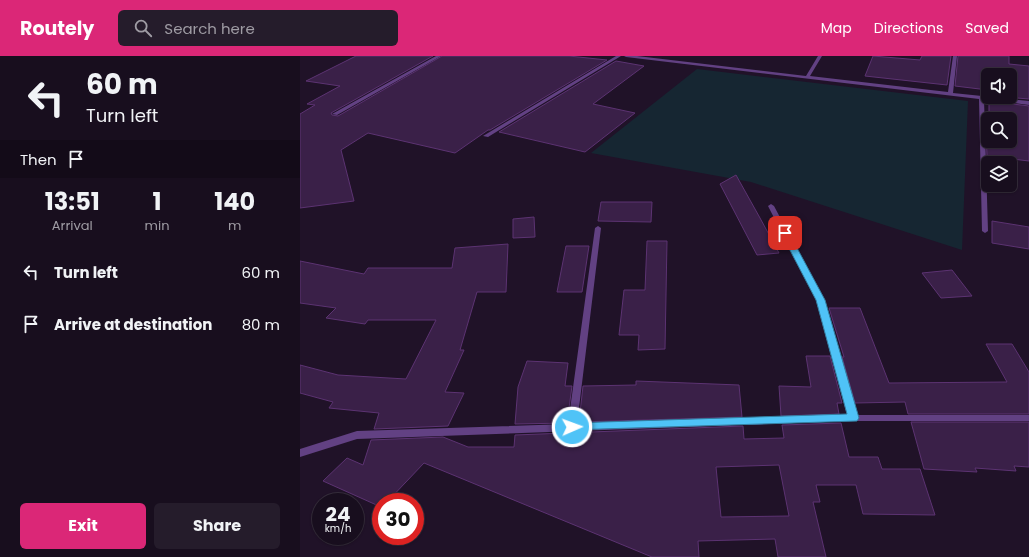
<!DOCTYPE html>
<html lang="en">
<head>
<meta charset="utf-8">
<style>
  :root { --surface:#180e1e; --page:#251c2b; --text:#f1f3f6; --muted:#9f9ca4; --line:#362e3c; --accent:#db2777 }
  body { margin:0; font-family:Poppins,sans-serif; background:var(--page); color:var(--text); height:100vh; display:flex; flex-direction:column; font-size:15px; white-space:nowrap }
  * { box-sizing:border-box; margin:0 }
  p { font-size:13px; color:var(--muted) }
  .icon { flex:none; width:22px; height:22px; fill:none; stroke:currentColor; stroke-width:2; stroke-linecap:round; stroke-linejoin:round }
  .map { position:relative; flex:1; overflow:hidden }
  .sheet { display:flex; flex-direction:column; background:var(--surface); width:300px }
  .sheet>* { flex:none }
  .top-card { background:#180e1e; color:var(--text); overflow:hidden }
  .fabs { position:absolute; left:681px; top:12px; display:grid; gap:8px }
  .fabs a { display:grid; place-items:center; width:36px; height:36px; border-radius:6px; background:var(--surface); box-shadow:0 1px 3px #0004,0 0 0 1px var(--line); font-size:20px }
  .speed { position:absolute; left:12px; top:437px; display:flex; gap:8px; font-size:20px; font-weight:700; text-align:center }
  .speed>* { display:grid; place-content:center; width:52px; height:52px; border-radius:50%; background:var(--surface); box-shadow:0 1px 3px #0004,0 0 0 1px var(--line); line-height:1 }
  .speed small { font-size:10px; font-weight:400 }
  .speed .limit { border:6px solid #d22; background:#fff; color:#111 }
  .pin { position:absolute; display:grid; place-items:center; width:34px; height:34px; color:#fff; margin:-17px; border-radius:8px; box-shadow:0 2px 6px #0006 }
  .me { position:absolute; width:44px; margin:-22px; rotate:88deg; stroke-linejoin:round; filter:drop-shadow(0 0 3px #0008) }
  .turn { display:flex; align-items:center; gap:14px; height:84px; padding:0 20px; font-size:18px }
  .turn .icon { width:52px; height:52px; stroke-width:2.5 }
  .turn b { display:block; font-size:28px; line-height:34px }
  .then { display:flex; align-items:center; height:38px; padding:0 20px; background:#0003; gap:8px; font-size:15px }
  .eta { display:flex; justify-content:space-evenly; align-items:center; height:68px; text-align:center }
  .eta b { font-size:24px; font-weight:700; line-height:28px }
  .primary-button { display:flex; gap:8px; margin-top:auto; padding:8px 20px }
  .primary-button a { flex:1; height:46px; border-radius:6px; background:var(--accent); color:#fff; font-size:16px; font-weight:700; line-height:46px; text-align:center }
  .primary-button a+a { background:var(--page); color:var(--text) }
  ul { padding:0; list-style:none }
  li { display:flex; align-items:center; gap:12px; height:52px; padding:0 20px }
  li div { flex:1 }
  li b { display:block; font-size:15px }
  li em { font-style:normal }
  header { display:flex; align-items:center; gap:24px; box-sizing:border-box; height:56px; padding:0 20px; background:var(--accent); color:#fff }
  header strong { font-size:19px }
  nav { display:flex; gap:22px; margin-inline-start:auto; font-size:14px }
  .search { width:280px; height:36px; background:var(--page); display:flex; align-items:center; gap:10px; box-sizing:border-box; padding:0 14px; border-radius:6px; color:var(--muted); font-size:15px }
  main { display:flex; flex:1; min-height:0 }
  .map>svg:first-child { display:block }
</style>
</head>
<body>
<header>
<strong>Routely</strong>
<div class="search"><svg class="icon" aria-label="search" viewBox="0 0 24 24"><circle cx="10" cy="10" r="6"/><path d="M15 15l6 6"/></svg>Search here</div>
<nav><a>Map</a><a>Directions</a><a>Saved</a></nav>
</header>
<main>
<section class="sheet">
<div class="top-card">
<div class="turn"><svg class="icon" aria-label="left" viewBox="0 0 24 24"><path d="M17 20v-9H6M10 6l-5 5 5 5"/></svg><div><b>60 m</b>Turn left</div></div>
<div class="then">Then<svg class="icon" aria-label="arrive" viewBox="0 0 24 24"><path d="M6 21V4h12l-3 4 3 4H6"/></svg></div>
</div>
<div class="eta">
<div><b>13:51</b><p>Arrival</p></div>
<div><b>1</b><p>min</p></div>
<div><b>140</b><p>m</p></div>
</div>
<ul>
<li><svg class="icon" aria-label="left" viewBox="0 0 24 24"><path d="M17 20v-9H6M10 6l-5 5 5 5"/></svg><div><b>Turn left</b></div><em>60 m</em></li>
<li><svg class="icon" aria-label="arrive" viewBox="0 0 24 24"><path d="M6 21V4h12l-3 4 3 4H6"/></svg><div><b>Arrive at destination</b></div><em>80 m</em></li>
</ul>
<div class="primary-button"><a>Exit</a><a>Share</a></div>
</section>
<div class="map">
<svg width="729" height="501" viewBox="0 0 729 501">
  <rect width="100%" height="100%" fill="#201228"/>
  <path fill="#162632" d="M397,13L668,45L662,194L451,126L291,97Z"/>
  <path fill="#3a2048" stroke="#5c3372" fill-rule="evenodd" d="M56,0H133L31,57L32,59L38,60L142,0H269L307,4L190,74H188L155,97L68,77L41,94L54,145L0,152V58L15,49L7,48L40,30L6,25Z
    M573,0L620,4L622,0H651L647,29L565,20Z
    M658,0H709V8L729,10V43L705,41H710V19H688V34L655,30Z
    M316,5L344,10L293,48L335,57L285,96L199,76Z
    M689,45L729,50V105L687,100L686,73H688V85H710V63H689Z
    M436,119L460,162L479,197L457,199L420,128Z
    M301,146H352L351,166L298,165Z
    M234,161L235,181L213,182V163Z
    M692,165L729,171V193L692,187Z
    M347,185H367L365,293L338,294L339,279H319L324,234H345Z
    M208,188L206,236H177L160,294H164L145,336L164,337L148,370L74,373L79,357L29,352L33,346L0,337V309L38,319L106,323L136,264H68L65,268L26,262L36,252L0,247V205L64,218L68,212H152L155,192Z
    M266,190H289L282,236H257Z
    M652,214L672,240L641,242L622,217Z
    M529,252H560L589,327L707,326L686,288H712L729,316V358H608L605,346L555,347L542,301H544Z
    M506,300H530L542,347H537L539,358L481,360L479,330L511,331Z
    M227,305L268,307L265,330H272L267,367L215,368L218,331Z
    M336,325L439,329L442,361L279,366L283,330L336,329Z
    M611,366H729V411L714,410L716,415L675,412L677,416L624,413Z
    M541,367L549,401H578L582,413H620L635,459L563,458L556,429H516L520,446H513L526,501H478L475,483L398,485L399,501H352L124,407L87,446H81V451L23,425L47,402L63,409L71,384L143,381L168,391H214L215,379L443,370L444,383L484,382L482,369ZM479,409L489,460L421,461L416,411Z"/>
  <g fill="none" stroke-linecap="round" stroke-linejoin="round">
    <path fill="#624183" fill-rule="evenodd" d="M136,0H141L37,59L32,58Z
      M316,0H321L188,81L183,80Z
      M324,0H337L506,20L518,0H522L510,20L648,36L653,0H657L653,37L729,45V49L684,43L688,175L685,177L682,175L679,43L326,1Z
      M471,148L474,150L524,244L557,359H729V365H553L57,383L0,401V393L57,375L268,368L295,172L298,170L301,172L277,368L547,359L516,244L468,150Z"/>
  </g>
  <path fill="#4fc3f7" stroke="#337fa1" d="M482,175L489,177L525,244L559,362L557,365L268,374L266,371L272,367L547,358L516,244L481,177Z"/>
</svg>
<div class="fabs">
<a><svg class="icon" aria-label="sound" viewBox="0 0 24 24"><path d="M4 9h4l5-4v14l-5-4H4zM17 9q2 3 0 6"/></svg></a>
<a><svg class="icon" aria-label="search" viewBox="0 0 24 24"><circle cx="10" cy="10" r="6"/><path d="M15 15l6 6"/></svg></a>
<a><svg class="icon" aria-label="layers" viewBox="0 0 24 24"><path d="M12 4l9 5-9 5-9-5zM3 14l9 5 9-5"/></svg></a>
</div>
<div class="speed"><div>24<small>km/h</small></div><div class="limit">30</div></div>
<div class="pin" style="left:485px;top:177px;background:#d93025"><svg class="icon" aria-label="arrive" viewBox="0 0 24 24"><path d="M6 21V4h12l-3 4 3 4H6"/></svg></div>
<svg class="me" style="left:272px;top:371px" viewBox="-20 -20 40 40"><circle r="17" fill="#4fc3f7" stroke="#fff" stroke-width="3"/><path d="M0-11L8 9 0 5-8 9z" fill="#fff"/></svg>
</div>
</main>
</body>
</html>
